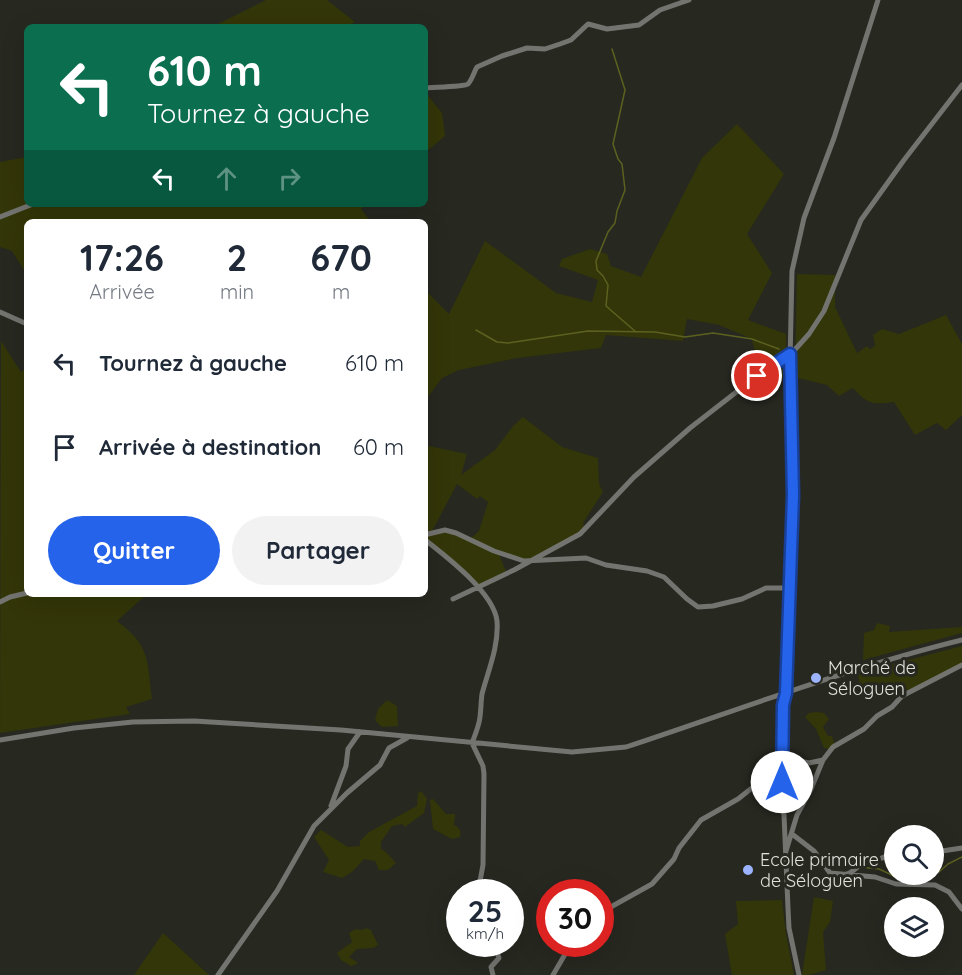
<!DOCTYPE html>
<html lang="fr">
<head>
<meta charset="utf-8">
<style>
  :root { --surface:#fff; --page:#f2f2f3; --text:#1f2937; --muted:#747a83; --accent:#2563eb }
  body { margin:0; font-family:Quicksand,sans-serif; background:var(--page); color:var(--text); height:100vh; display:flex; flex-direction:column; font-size:22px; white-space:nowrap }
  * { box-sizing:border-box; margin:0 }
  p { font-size:20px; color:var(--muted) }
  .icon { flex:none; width:33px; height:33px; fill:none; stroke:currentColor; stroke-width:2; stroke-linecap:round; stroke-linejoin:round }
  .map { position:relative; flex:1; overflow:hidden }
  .side { position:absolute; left:24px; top:219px; width:404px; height:378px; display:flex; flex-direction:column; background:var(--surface); border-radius:9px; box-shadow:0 6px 24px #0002 }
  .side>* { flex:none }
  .hud { position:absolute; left:24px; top:24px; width:404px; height:183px; border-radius:9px; box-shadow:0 6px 24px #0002; background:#0b6e4f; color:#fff; overflow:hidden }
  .fabs { position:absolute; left:884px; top:825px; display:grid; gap:12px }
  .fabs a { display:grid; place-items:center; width:60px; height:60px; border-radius:50%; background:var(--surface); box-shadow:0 6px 24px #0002; font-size:30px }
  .speed { position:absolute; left:446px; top:879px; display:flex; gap:12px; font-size:30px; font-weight:700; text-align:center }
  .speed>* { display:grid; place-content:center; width:78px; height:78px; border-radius:50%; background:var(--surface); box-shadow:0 6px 24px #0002; line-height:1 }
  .speed small { font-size:15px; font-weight:400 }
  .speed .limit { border:9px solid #d22; background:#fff; color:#111 }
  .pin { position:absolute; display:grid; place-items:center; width:51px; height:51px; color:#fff; margin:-26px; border:3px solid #fff; border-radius:50%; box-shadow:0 2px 6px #0007 }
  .me { position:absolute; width:66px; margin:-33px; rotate:0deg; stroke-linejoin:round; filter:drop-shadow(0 0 4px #0008) }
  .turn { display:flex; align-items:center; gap:21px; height:126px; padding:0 24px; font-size:27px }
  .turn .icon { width:78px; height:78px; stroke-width:2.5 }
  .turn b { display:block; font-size:42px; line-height:51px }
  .lanes { display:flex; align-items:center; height:57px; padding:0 24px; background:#0003; justify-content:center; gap:30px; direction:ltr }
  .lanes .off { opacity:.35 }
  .eta { display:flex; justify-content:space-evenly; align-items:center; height:102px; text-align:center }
  .eta b { font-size:36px; font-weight:700; line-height:42px }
  .action { display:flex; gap:12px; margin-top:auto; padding:12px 24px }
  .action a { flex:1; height:69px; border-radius:36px; background:var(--accent); color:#fff; font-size:24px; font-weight:700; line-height:69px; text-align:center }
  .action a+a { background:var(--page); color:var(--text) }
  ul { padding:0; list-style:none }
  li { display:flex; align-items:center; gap:18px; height:84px; padding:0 24px }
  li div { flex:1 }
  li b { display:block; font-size:22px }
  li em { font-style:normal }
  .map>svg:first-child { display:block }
</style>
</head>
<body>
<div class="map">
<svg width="962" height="975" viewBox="0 0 962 975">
  <rect width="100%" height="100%" fill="#272820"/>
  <path fill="#333608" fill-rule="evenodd" d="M266,0H327L355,22L345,27H212Z
    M425,92L442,113L445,136L425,153Z
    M737,124L784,174L747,234L772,273L748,320L786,334V379H778V368L772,366V356L754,349L752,339L719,325L687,319L683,341L606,335L601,348L517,358L459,370L442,378L425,401V290L449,314L485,241L556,293L592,302L598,280L559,266L562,259L590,249L607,254L611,266L641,277L702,158Z
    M27,157V204H366L361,209L371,222H27V275L12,251L0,247V162Z
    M797,274L835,275V307L857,353L867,346L870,349L875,346L873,335L882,329L899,334L946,315L962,344V415L946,430L937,423L915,435L894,402C872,405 867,404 853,388L839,396L827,385L798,378L795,371Z
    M1,341L21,372L27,367V594H147L117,621C151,646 147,661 152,699L126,707L130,714L0,733Z
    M523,417L562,447L598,458L599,484L603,492L583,523L585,529L529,562L499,554L507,574L478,588L425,539L424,445L467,454L461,475L495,450L513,426ZM457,484L477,499L480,496L488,502L479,531L470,539L445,530L431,533Z
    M877,623L890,626L889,632L962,627V633L863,660L864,633L874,630Z
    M962,646V665L902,696L883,691L861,695L858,674L871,671L873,677L887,674L893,664Z
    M387,700L397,706L398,726L382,727L375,720L378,709Z
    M817,712L824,713L829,719L823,727L828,736H832L834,743L831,749L824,748L816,729L805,717L809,713Z
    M421,791L427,799L424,813L405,827L402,824L392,826L381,842V849L386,852L396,863L388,870H379L375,861L364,859L352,872L342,878L323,872L329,860L314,837L321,830L348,847L360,846V841L369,832L417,806L418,793Z
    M433,799L446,814H455L454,825C460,828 461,830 460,837L452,839L433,829L430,800Z
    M814,897L833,901L830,922L823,932L826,970L809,975H802Z
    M782,900L786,934L794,975H732L725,934L738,924L736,901Z
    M367,928L371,930L378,945L373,948L357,949L349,957L357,962V964L351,966L341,960L337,953L352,942L349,933L355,929L361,930Z
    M163,933L209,975H134Z"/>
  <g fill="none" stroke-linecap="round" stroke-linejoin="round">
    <path stroke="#5c6120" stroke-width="1.5" d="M612,49L625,90L613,144L618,159L622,164L625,190L617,211L615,223L608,232L596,261L597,270L603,276L608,285L606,306L636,332
      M476,330L497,342L508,343L588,331L655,332L685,337L713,333L752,339L779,349
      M831,854L844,856L857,865
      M811,866H822
      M827,866H855
      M860,867L879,869L894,876L900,874
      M933,871L939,872L948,864L962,857"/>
    <path stroke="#737470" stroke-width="5" d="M424,88C433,87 464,87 468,84C472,80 474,72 477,67L502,56L527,48L545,49L560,44L571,40L588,24L607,29L639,25L660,10L689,0
      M0,217L33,204
      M0,312L27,324
      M424,535L445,530L456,533L494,551L524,561L586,558L606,565L647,571L664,577L687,599L698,607L713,606L742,599L766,588H789
      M424,539C446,556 494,593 497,621C499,646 488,671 482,694C481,701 481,709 480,717C479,726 475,735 472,743L483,766L484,774L483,865L478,892
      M453,599L514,570L580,534L634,477L690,428L757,376L791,354L809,334L824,311L861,220L904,160L962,85
      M0,602L10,597L27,593
      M0,740L74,728L133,722L194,721L341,730L572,752L626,747C738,710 848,668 962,640
      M331,806L346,766L348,749L360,732
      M792,834L814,851L830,873L875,877L896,884L935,885L949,892L962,909
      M933,850L942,851L962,848
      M786,851L797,815L811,789L823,760L833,747L864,729L877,716L892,707L902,696L962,665
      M847,874C854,872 858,865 864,863C875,859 884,859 894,853
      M600,913L652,884L674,859L679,848L701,820L738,799L762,780L782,761L790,759L809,763L823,760
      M218,975L277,891L314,826L347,793L380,765L389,748L407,738
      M493,975L491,967L499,958L494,944
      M553,975L571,944
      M799,975L789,928L788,908L782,768L793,495L790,361L792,271L804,218L834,138L878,0"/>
  </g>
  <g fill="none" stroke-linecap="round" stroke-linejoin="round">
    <g stroke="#184099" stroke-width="15">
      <path id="route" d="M757,376L790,354L793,495L786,693L783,705L782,782"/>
    </g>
    <use href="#route" stroke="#2563eb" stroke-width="10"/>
  </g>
  <g fill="#9cb4fd" stroke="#272820" stroke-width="2">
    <circle cx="816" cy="678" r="6"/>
    <circle cx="748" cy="870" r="6"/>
  </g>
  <g text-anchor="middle" stroke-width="6" stroke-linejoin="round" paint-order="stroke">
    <g font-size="18" fill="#e0e1db" stroke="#272820" text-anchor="start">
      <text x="828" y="674">Marché de<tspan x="828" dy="21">Séloguen</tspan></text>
      <text x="760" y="866">Ecole primaire<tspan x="760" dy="21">de Séloguen</tspan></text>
    </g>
  </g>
</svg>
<div class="fabs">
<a><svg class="icon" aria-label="search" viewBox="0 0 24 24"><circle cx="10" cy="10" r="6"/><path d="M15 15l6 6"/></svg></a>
<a><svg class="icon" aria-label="layers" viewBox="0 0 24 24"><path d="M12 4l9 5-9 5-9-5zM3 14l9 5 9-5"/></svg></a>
</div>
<div class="speed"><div>25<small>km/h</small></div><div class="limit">30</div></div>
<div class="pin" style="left:757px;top:376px;background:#d93025"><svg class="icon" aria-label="arrive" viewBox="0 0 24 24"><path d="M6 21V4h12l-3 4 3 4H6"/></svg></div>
<svg class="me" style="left:782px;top:782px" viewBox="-20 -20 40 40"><circle r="19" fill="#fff"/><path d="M0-13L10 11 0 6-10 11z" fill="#2563eb"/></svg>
<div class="hud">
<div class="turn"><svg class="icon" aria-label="left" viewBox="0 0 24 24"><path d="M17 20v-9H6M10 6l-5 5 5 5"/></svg><div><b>610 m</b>Tournez à gauche</div></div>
<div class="lanes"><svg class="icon" aria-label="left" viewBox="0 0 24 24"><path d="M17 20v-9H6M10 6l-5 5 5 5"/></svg><svg class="icon off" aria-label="ahead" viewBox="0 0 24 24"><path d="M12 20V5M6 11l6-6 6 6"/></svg><svg class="icon off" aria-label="right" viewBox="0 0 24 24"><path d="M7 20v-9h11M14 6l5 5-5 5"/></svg></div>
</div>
<section class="side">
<div class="eta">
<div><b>17:26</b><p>Arrivée</p></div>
<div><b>2</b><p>min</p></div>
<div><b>670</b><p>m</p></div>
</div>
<ul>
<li><svg class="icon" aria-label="left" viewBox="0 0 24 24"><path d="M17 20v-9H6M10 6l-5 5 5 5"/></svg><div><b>Tournez à gauche</b></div><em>610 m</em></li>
<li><svg class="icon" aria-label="arrive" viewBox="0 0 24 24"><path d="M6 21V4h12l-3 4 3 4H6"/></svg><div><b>Arrivée à destination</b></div><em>60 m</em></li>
</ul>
<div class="action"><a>Quitter</a><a>Partager</a></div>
</section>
</div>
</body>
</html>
